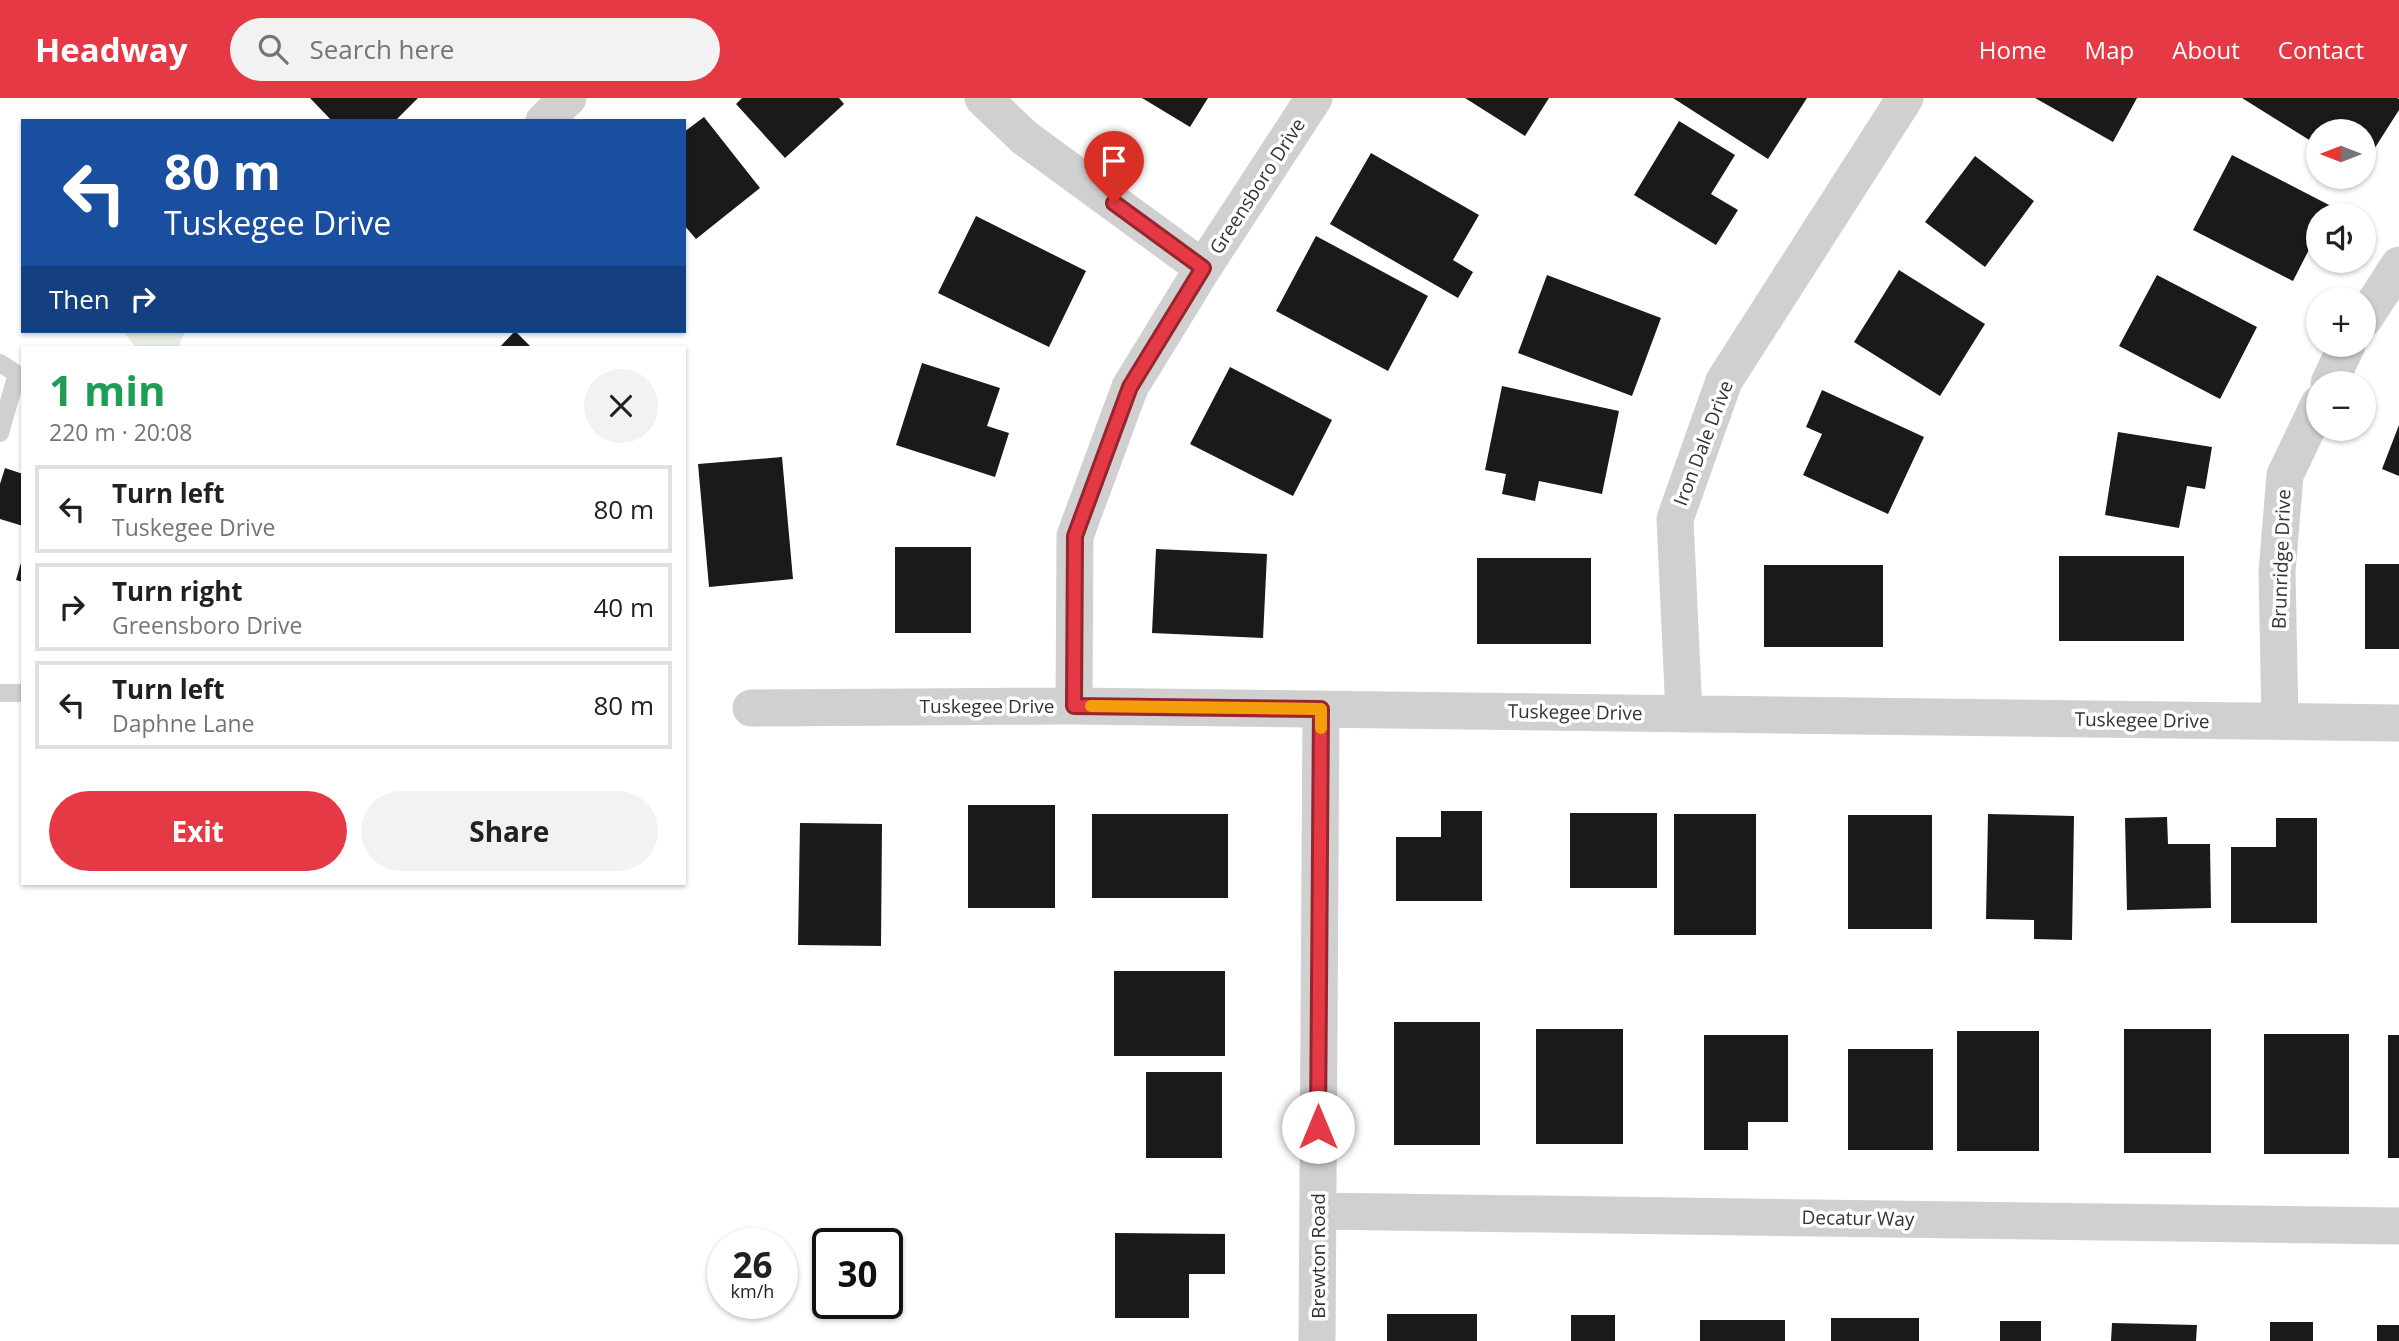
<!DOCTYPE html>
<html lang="en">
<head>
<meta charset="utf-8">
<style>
  :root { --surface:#fff; --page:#f2f2f2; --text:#202124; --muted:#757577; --line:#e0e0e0; --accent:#e63946 }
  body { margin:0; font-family:"Open Sans",sans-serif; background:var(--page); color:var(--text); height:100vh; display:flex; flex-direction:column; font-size:26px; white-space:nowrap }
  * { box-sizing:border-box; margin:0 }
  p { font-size:23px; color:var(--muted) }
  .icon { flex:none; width:38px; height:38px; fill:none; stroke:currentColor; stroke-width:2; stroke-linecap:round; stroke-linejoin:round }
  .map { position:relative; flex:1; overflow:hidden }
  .details { position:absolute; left:21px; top:248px; width:665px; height:539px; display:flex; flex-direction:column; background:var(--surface); border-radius:0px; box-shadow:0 2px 5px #0004 }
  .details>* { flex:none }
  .guide { position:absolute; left:21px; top:21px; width:665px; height:214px; border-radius:0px; box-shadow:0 2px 5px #0004; background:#1a4fa0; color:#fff; overflow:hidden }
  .needle { width:46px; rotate:270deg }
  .fabs { position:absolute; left:2306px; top:21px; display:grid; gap:14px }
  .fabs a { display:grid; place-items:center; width:70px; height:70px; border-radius:50%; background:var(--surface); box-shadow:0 2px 5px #0004; font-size:35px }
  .speed { position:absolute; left:707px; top:1130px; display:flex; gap:14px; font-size:35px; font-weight:700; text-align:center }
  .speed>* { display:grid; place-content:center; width:91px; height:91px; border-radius:50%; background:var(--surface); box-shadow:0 2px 5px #0004; line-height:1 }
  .speed small { font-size:18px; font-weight:400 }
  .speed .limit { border:4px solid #111; border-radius:10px; background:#fff; color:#111 }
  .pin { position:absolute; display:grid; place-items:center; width:60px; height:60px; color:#fff; margin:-72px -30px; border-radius:50% 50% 50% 0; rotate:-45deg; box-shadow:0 0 7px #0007 }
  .pin .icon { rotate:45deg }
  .me { position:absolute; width:77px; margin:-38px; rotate:0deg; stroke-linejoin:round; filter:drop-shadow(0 0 5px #0008) }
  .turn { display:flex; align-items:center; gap:24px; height:147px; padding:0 28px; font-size:32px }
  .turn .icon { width:91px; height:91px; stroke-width:2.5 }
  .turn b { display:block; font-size:49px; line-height:60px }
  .then { display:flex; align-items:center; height:66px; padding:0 28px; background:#0003; gap:14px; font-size:26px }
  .round { display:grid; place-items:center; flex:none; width:74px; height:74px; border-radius:37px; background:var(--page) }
  .headline { display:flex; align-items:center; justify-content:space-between; height:119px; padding:0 28px }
  h1 { font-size:42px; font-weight:700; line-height:52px; color:#1e9e55 }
  .primary-button { display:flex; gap:14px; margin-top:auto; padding:14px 28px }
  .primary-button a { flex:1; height:80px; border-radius:42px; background:var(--accent); color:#fff; font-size:28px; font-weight:700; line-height:80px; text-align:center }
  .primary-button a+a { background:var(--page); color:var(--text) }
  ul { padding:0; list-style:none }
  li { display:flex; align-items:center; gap:21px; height:88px; margin:0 14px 10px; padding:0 14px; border:4px solid var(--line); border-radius:0px }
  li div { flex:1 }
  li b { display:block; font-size:26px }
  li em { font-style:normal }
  header { display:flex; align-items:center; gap:42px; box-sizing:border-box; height:98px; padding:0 35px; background:var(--accent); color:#fff }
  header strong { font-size:33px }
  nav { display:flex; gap:38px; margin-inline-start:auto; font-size:24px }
  .search { width:490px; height:63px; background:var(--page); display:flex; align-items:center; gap:18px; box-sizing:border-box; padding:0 24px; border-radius:38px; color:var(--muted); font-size:26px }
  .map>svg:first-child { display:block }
</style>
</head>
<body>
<header>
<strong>Headway</strong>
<div class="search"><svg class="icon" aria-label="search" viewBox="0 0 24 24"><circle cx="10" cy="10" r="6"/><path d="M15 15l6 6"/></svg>Search here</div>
<nav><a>Home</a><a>Map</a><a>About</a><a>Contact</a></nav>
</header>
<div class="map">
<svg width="2399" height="1243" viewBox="0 0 2399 1243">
  <rect width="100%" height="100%" fill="#fff"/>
  <path fill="#e6ecdf" d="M123,233H185L178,250H136Z"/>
  <path fill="#1a1a1a" d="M310,0H418L395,23H332Z
    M742,0H839L844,6L785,60L736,6Z
    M1142,0H1208L1190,29Z
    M1465,0H1549L1525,38Z
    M1673,0H1807L1768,61Z
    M2035,0H2137L2113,44Z
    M2242,0H2397L2399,1V12L2364,67V33H2319V48Z
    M704,19L760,90L696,141L684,127V34Z
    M1679,23L1735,57L1711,96L1738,112L1716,147L1634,97Z
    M1371,55L1479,117L1453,162L1473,174L1458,200L1330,126Z
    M2232,57L2331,108L2326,117H2319V132L2293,183L2193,132Z
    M1975,58L2034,103L1985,169L1925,124Z
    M976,118L1086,173L1049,249L938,195Z
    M1316,138L1428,198L1388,273L1276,213Z
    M1899,172L1985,226L1940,298L1854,244Z
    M1547,177L1661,220L1632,298L1518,255Z
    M2157,177L2257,229L2220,301L2119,248Z
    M515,233L532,250H499Z
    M922,265L1000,290L987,328L1009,335L995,379L896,347Z
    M1230,269L1332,322L1293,398L1190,346Z
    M1502,288L1619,313L1602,396L1539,383L1535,403L1502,396L1506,376L1485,372Z
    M1822,292L1924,339L1888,416L1803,377L1822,336L1806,329Z
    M2399,327V378L2382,371Z
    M2118,334L2212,349L2205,391L2187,388L2179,430L2105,417Z
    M782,359L793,481L709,489L698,366Z
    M5,370L23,376V428L0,421V386Z
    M895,449H971V535H895Z
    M1156,451L1267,456L1263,540L1152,535Z
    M2059,458H2184V543H2059Z
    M1477,460H1591V546H1477Z
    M22,461H23V484L16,482Z
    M2365,466H2399V551H2365Z
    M1764,467H1883V549H1764Z
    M968,707H1055V810H968Z
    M1441,713H1482V803H1396V739H1441Z
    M1570,715H1657V790H1570Z
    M1092,716H1228V800H1092Z
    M1674,716H1756V837H1674Z
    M1988,716L2074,718L2072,842L2034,841V822L1986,821Z
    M1848,717H1932V831H1848Z
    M2167,719L2168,746H2210L2211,810L2127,812L2125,720Z
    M2276,720H2317V825H2231V749H2276Z
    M800,725L882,726L881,848L798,847Z
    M1114,873H1225V958H1114Z
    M1394,924H1480V1047H1394Z
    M1536,931H1623V1046H1536Z
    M2124,931H2211V1055H2124Z
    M1957,933H2039V1053H1957Z
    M2264,936H2349V1056H2264Z
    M1704,937H1788V1024H1748V1052H1704Z
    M2388,937H2399V1060H2388Z
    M1848,951H1933V1052H1848Z
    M1146,974H1222V1060H1146Z
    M1115,1135L1225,1136V1176H1189V1220H1115Z
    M1387,1216H1477V1243H1387Z
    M1571,1217H1615V1243H1571Z
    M1831,1220H1919V1243H1831Z
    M1700,1222H1785V1243H1700Z
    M2000,1223H2041V1243H2000Z
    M2270,1224H2313V1243H2270Z
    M2112,1225L2197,1227L2196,1243H2111Z
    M2377,1227H2399V1243H2377Z"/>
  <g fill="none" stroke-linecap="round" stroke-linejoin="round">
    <path stroke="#d0d0d0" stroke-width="18" d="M0,265L17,276L0,335
      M0,595H23"/>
    <path stroke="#d0d0d0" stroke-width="37" d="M983,0L1025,40L1203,170
      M544,23L568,0
      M2364,221L2399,167
      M2329,285L2347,247
      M1074,608L1075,438L1130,289L1203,170L1314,0
      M751,610L1074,608L2399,625
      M1684,616L1675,421L1724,283L1905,0
      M2280,623L2277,474L2285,377L2319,306
      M1318,1113L2399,1128
      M1317,1243L1321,611"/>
  </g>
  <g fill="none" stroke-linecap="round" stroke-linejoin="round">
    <g stroke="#96252e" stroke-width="18">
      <path id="route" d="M1114,105L1203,170L1130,289L1075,438L1074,608L1321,611L1318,1029"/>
    </g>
    <use href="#route" stroke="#e63946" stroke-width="12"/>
    <path stroke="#f59e0b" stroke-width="12" d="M1091,608L1321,611V630"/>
  </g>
  <g text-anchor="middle" stroke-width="7" stroke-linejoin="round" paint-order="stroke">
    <g font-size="19" fill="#333" stroke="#fff">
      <text transform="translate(1257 88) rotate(-57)" y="7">Greensboro Drive</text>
      <text transform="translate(1703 345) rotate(-69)" y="7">Iron Dale Drive</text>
      <text transform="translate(2281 461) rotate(-88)" y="7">Brunridge Drive</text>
      <text x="987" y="615">Tuskegee Drive</text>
      <text transform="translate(1575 614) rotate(1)" y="7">Tuskegee Drive</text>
      <text transform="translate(2142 622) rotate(1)" y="7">Tuskegee Drive</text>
      <text transform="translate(1858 1120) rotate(1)" y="7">Decatur Way</text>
      <text transform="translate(1318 1158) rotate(-90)" y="7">Brewton Road</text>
    </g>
  </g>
</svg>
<div class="fabs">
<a><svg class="needle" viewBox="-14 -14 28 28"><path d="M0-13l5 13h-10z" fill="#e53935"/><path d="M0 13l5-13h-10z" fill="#757577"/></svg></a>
<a><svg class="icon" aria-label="sound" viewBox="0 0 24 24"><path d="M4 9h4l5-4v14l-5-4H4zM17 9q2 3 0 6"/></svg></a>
<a>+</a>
<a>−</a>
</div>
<div class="speed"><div>26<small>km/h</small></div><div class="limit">30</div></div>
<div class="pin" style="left:1114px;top:105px;background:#d93025"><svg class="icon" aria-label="arrive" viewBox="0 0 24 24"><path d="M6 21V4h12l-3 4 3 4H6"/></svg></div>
<svg class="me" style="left:1318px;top:1029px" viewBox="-20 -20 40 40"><circle r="19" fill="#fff"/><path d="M0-13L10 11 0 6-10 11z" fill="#e63946"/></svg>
<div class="guide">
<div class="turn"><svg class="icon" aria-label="left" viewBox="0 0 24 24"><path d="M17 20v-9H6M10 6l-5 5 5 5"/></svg><div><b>80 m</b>Tuskegee Drive</div></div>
<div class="then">Then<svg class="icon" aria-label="right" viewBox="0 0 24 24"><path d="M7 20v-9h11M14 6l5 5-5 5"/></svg></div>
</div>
<section class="details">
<div class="headline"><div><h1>1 min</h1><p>220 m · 20:08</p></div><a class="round"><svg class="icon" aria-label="close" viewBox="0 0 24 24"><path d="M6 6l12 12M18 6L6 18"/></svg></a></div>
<ul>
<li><svg class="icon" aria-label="left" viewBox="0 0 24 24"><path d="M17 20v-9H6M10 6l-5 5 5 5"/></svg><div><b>Turn left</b><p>Tuskegee Drive</p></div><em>80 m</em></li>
<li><svg class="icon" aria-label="right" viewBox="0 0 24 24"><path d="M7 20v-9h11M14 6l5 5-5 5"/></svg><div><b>Turn right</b><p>Greensboro Drive</p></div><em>40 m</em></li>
<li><svg class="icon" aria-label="left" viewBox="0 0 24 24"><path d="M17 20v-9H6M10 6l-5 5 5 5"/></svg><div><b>Turn left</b><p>Daphne Lane</p></div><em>80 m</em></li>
</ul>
<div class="primary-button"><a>Exit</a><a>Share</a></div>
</section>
</div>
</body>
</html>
